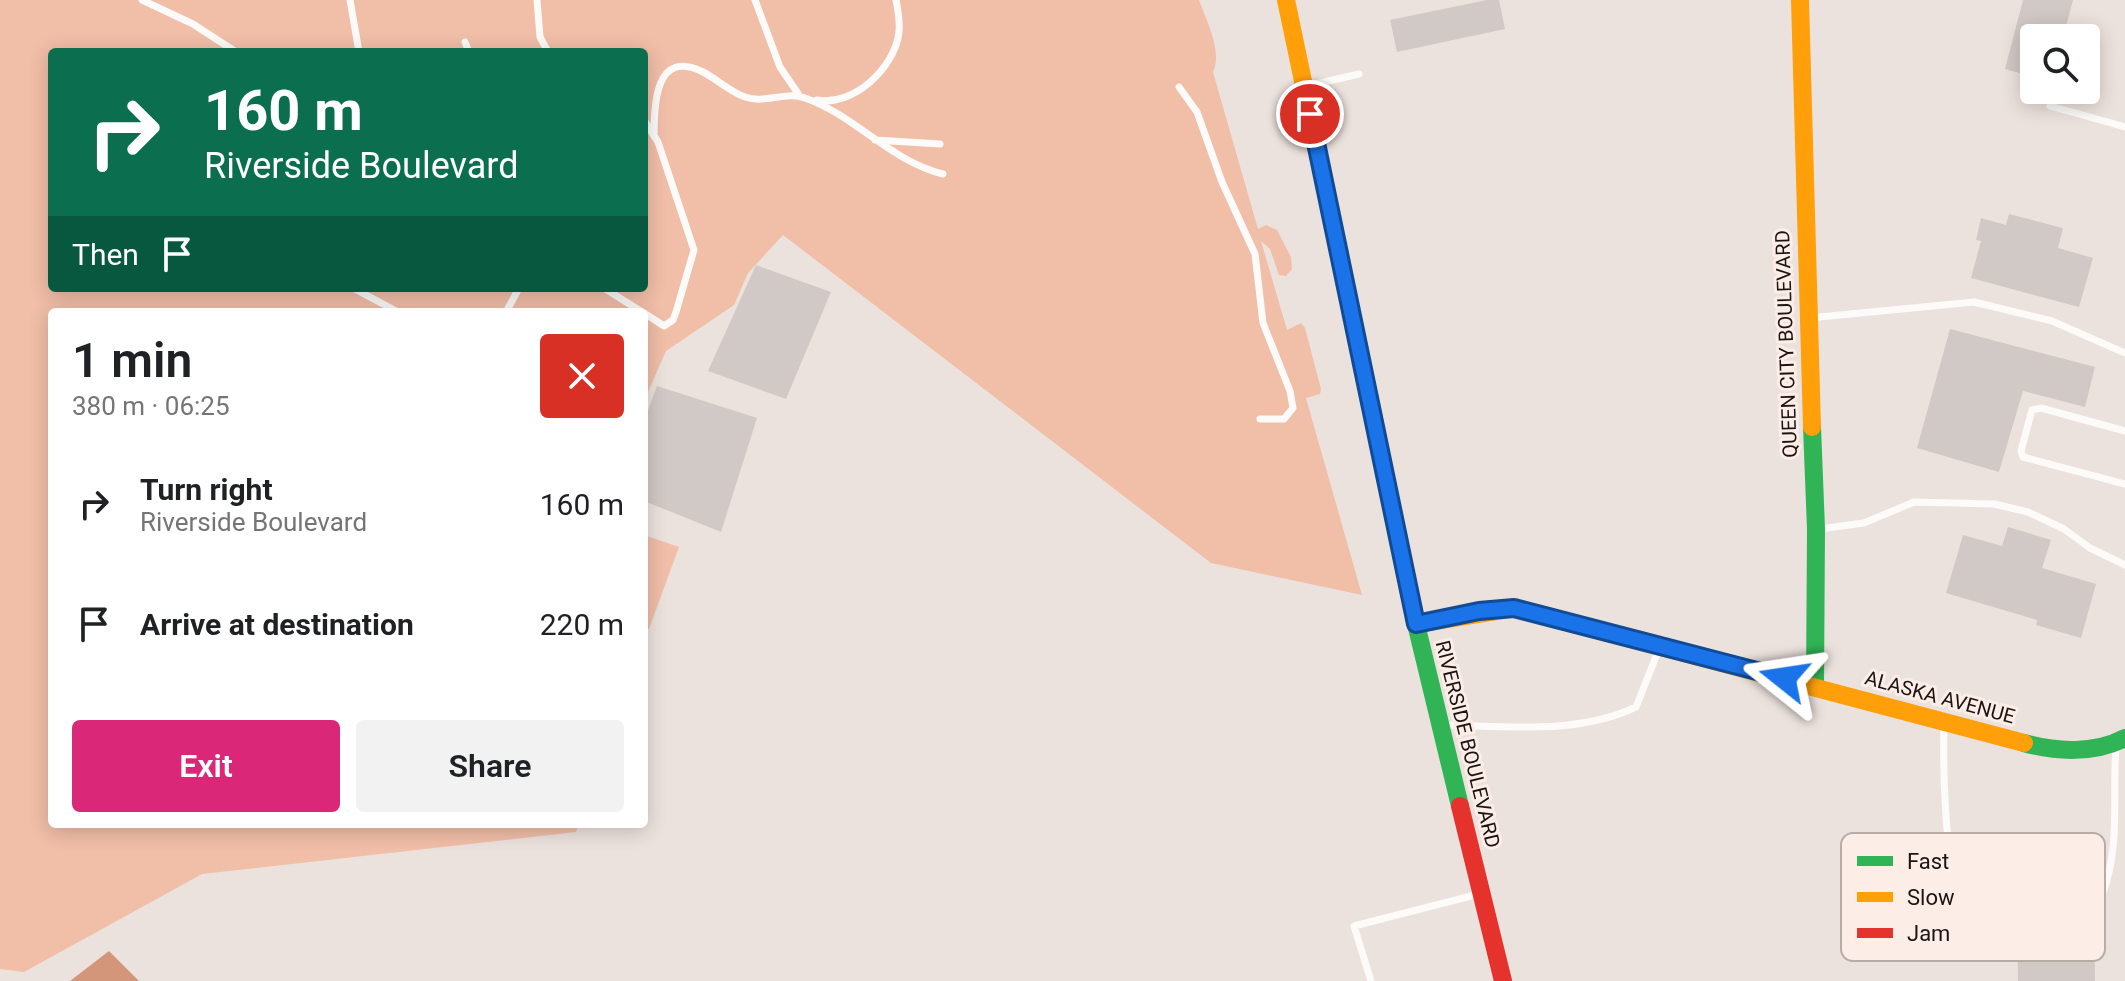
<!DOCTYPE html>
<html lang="en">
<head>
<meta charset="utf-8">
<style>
  :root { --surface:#fff; --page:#f2f2f2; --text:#202124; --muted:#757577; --accent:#db2777 }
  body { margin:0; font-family:Roboto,sans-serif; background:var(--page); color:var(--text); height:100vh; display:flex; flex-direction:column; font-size:30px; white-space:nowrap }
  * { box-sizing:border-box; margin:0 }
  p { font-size:26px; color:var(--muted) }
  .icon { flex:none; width:44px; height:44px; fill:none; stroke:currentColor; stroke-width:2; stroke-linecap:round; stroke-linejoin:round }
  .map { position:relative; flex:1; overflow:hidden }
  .panel { position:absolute; left:48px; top:308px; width:600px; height:520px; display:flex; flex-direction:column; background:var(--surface); border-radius:8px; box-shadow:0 4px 20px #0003 }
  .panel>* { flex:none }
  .banner { position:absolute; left:48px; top:48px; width:600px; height:244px; border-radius:8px; box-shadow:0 4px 20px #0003; background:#0b6e4f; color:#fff; overflow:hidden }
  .buttons { position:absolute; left:2020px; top:24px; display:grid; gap:16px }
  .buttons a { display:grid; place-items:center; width:80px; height:80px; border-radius:8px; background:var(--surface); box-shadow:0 4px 20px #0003; font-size:40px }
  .pin { position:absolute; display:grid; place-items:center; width:68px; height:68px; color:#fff; margin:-34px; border:4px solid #fff; border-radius:50%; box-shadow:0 2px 8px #0007 }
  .me { position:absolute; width:88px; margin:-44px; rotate:285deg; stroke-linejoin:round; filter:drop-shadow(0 0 6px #0008) }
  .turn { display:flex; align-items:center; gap:28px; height:168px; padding:0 24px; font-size:36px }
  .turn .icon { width:104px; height:104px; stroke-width:2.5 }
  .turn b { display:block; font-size:56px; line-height:68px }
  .then { display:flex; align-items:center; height:76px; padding:0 24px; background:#0003; gap:16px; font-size:30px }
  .round { display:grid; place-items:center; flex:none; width:84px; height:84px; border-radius:8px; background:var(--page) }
  .summary { display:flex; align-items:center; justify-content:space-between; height:136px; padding:0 24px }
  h1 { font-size:48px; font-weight:600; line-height:60px }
  .primary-button { display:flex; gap:16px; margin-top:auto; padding:16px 24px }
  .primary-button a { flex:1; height:92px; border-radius:8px; background:var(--accent); color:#fff; font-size:32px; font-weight:600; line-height:92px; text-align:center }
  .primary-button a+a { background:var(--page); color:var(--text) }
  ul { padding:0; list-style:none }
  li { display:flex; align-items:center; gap:24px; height:120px; padding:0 24px }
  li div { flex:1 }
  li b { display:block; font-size:30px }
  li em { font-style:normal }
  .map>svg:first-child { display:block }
</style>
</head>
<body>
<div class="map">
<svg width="2125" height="981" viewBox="0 0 2125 981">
  <rect width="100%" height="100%" fill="#ece2dd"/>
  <path fill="#f1bea8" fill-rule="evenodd" d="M0,0H1199C1206,19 1223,53 1213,72L1258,229L1266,225L1277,230L1291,257L1292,269L1286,276L1279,275L1270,249L1261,241L1287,330L1301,323L1305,328L1321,389L1320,394L1306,398L1362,595L1211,563L783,235L748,273L734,305L666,351L644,401V312H52V824H579L576,832L202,874L24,972L0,969ZM52,52H644V288H52Z
    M644,535L679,547L649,629L644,627Z"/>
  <path fill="#d4967a" d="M109,951L139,981H70Z"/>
  <path fill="#d1c9c5" d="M1487,0H1499L1505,29L1397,52L1390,20Z
    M2023,0H2073L2063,38H2034V77L2005,69Z
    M2009,214L2063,228L2058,248L2093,258L2079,307L1971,278L1981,241L1976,240L1981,218L2006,225Z
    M756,265L831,292L786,399L708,371Z
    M1950,329L2095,367L2085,407L2023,391L1999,472L1917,448Z
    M657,386L757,418L721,532L644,501V421Z
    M2008,527L2051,540L2042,568L2096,584L2081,638L2036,625L2037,620L1946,593L1963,535L2002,546Z
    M2093,838L2095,981H2018L2016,839Z"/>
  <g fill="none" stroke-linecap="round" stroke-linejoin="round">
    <path stroke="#fcfbfa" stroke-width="7" d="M142,0L193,24L236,52
      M350,0L359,52
      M537,0L540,37L548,52
      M755,0L780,67L799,95
      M465,42L469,52
      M1307,86L1359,74
      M1179,87L1197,112L1222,182L1255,254L1263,323L1290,391L1293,408L1284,419H1260
      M817,100C853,107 895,68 899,32C900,22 898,10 896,0
      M2050,106L2125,127
      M644,120L658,142L694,250L676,312L673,320L664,326L644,313
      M654,136C654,105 655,48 703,72C717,79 730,92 745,97C765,104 785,91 805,98C856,116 890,161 943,174
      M875,140L940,144
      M353,288L398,312
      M604,288L642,312
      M506,312L519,288
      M1809,318L1974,302L2052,321L2125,353
      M2125,431L2041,408L2032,410L2021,451L2023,457L2125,484
      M1819,529L1864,523L1914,502L1994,504L2028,512L2064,529L2090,548L2125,565
      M1443,725C1507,726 1577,735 1636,707L1659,649
      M1944,725C1943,761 1944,862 1960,892C1968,905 1985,907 1998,911
      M2102,895C2121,847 2112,796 2116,746
      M1371,981L1354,926L1479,894"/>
    <path stroke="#30b455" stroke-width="18" d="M1369,396L1416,624L1460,806
      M1812,427L1816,529L1815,686
      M2024,743C2056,752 2095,754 2125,738"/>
    <path stroke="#ff9f0a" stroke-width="18" d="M1286,0L1369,396
      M1800,0L1812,427
      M1416,624L1514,608L2024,743"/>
    <path stroke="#e5322d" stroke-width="18" d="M1460,806L1503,981"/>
  </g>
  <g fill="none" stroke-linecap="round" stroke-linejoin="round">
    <g stroke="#114b97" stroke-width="20">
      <path id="route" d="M1310,114L1416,624L1479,611L1514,608L1784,678"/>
    </g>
    <use href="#route" stroke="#1a73e8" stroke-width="14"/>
  </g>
  <g text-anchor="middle" stroke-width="6" stroke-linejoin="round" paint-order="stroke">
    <g font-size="20" fill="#1b1412" stroke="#fdede7">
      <text transform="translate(1786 344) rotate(-92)" y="7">QUEEN CITY BOULEVARD</text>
      <text transform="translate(1940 697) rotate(15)" y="7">ALASKA AVENUE</text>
      <text transform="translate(1468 744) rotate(76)" y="7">RIVERSIDE BOULEVARD</text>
    </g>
  </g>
  <rect x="1841" y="833" width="264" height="128" rx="12" fill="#fdede7" stroke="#b9aca7" stroke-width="2"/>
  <rect x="1857" y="856" width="36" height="10" fill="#30b455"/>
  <rect x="1857" y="892" width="36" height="10" fill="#ff9f0a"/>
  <rect x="1857" y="928" width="36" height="10" fill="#e5322d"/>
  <g font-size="22" fill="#1b1412">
    <text x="1907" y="869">Fast</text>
    <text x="1907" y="905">Slow</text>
    <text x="1907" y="941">Jam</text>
  </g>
</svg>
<div class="buttons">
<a><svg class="icon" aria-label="search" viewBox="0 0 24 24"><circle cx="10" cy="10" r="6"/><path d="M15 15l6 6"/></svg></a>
</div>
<div class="pin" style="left:1310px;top:114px;background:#d93025"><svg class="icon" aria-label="arrive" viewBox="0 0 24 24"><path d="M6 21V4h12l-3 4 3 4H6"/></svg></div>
<svg class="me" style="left:1784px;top:678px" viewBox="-20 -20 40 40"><path d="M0-17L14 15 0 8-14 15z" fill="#1a73e8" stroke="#fff" stroke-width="4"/></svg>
<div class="banner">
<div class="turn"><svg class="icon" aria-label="right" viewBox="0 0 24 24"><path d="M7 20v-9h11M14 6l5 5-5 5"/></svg><div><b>160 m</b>Riverside Boulevard</div></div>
<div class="then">Then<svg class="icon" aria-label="arrive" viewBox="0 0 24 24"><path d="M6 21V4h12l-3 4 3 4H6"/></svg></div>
</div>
<section class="panel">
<div class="summary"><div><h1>1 min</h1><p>380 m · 06:25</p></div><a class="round" style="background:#d93025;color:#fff"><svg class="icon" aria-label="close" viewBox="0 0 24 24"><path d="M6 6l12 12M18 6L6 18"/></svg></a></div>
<ul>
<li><svg class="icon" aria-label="right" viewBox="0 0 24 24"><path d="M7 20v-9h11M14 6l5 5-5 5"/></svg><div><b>Turn right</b><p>Riverside Boulevard</p></div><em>160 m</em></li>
<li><svg class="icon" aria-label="arrive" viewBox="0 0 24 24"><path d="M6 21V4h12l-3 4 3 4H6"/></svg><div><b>Arrive at destination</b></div><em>220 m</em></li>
</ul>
<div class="primary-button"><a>Exit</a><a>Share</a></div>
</section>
</div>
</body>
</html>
